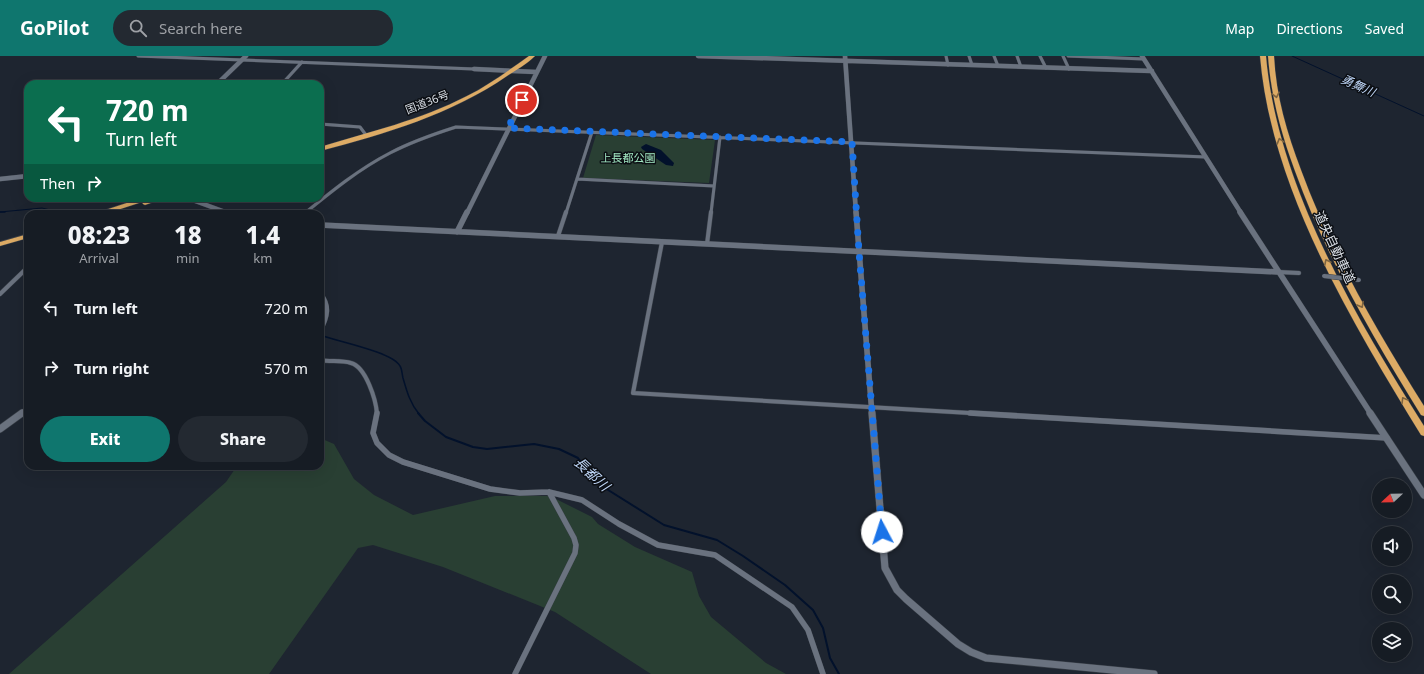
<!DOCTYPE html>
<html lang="en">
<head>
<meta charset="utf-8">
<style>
  :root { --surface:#161c24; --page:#232931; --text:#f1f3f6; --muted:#9ea1a6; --line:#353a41; --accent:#0f766e }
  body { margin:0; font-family:"Noto Sans","Noto Sans JP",sans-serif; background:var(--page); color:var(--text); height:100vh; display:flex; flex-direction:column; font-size:15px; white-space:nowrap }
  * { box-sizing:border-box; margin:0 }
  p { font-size:13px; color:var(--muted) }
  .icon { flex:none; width:22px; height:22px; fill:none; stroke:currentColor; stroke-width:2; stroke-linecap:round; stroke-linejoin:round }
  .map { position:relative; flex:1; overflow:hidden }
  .side { position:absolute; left:24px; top:154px; width:300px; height:260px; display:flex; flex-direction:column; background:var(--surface); border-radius:12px; box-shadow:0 4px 16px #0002,0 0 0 1px var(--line) }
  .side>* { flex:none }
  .hud { position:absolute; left:24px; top:24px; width:300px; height:122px; border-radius:12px; box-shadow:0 4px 16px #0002,0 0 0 1px var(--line); background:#0b6e4f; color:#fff; overflow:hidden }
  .needle { width:26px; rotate:248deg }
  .buttons { position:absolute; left:1372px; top:422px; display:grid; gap:8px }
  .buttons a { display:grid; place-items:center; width:40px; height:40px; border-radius:50%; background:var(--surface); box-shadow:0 4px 16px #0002,0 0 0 1px var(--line); font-size:20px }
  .pin { position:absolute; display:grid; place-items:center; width:34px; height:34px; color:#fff; margin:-17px; border:2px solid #fff; border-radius:50%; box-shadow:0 1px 4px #0007 }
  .me { position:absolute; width:44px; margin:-22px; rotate:355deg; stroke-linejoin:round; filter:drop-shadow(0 0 3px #0008) }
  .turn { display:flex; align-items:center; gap:14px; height:84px; padding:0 16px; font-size:18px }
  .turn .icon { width:52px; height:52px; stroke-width:2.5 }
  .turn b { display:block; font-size:28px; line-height:34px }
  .then { display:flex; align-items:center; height:38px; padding:0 16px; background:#0003; gap:8px; font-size:15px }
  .eta { display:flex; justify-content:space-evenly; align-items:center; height:68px; text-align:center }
  .eta b { font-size:24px; font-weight:800; line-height:28px }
  .button { display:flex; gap:8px; margin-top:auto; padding:8px 16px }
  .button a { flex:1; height:46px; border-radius:24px; background:var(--accent); color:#fff; font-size:16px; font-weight:800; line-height:46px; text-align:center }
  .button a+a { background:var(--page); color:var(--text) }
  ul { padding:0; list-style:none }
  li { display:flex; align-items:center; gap:12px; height:60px; padding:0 16px }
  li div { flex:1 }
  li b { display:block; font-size:15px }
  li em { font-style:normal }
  header { display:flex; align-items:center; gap:24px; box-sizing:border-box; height:56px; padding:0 20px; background:var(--accent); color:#fff }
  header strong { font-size:19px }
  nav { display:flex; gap:22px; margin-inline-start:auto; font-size:14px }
  .search { width:280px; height:36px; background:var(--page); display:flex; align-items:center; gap:10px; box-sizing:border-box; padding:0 14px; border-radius:22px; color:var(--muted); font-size:15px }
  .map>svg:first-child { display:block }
</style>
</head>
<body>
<header>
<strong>GoPilot</strong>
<div class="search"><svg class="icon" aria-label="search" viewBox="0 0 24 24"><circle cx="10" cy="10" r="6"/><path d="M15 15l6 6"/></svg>Search here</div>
<nav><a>Map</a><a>Directions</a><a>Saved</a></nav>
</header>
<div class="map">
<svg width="1424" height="618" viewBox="0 0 1424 618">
  <rect width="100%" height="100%" fill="#1e2530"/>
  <path fill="#293f33" d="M596,79L715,84L709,127L583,122Z
    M320,382L334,388L354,423L374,439L413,459L495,440H550L592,461L598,468L635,491L692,516L699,540L711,561L766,607L786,618H651L555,556L443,511L373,489L358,492L269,618H9L226,426L237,410H320Z"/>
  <path fill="#02112b" d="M646,88L661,94L674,107L673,110L666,109L642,93L641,91Z"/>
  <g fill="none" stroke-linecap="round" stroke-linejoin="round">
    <path stroke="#02112b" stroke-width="1" d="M1292,0L1424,60
      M0,156L42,152L63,157"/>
    <path stroke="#02112b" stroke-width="1.5" d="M0,156H5
      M58,156L69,158
      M143,158H149
      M320,279C336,285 393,296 400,310C402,313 402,318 403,322C407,336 410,347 419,358"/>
    <path stroke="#02112b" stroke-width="2" d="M418,357L425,365L446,381L473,391L487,393L534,388L559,393L578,402L593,421L605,432L664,469L717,484L743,500L785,529L813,554L823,572L830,602L839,618"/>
    <g stroke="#3a4049" stroke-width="3.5">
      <path id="street-far2" d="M138,0L474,13
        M946,0L948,9
        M969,0L972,9
        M994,0L998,10
        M1017,0L1021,11
        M1040,0L1046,12
        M1063,0L1069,13
        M1068,0L1144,3
        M282,28L302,6
        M320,68L360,71L366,79
        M577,123L714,130
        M305,157C332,135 359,113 390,97C411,86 434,78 456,71L1206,101
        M566,157L592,76
        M711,157L720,81"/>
    </g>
    <g stroke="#3a4049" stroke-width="5">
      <path id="street-far1" d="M303,158L306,156
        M558,180L566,156
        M662,186L633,337L987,358
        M707,188L711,156
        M1278,216L1299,217
        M0,238L28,211
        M320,304C330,306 341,304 351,307C366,311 376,344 377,358"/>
    </g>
    <g stroke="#3a4049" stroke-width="6">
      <path id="street" d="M377,357L373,377L377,387L389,399L403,406L490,433L520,437L549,436L582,444L619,468L658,489L715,499L792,551L808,574L823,618
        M970,357L1387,382
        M515,618L575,497L576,489L574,482L549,436"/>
    </g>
    <g stroke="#3a4049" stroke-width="5">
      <path id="secondary-far2" d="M698,0L1152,15
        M845,0L856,157
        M1142,0L1241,157
        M474,13L536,16
        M217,28L246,0
        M0,123L28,120
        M187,142L228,157
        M467,157L545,0"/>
    </g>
    <g stroke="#3a4049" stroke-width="6">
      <path id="secondary-far1" d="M225,156L232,158
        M856,156L872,358
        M1240,156L1371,358
        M320,169L1278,216
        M457,176L467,156
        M320,238C330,250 327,261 320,274
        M21,358L28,353"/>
    </g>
    <g stroke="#3a4049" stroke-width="8">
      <path id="secondary" d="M872,357L885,512L897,534L906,543L958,588L971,596L986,602L1154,618
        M1370,357L1424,439
        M0,373L22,357"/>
    </g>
    <g stroke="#3a4049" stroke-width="1">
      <path id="highway" d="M529,0H535C527,8 516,14 507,20C452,58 385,78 320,95V91C369,76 421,64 467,40C489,29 509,14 529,0Z
        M1260,0H1266C1277,129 1356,262 1424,370V380L1421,379C1353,268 1271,133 1260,0Z
        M1268,0H1274C1276,40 1287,77 1301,114C1332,198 1377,275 1424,350V360L1421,359C1373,281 1326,201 1295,115C1281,77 1271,40 1268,0Z
        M142,142H152L151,143L165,142L145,149L143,148L142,146L105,158H95L96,157Z
        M197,142H205L198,146H194V144Z
        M28,178V182L0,190V186Z"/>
    </g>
    <use href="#street-far2" stroke="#6a727f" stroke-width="3"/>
    <use href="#street-far1" stroke="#6a727f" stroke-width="4"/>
    <use href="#street" stroke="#6a727f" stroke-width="5.5"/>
    <use href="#secondary-far2" stroke="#6a727f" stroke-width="4.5"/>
    <use href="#secondary-far1" stroke="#6a727f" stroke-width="5.5"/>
    <use href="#secondary" stroke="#6a727f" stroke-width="7"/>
    <use href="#highway" fill="#ddab65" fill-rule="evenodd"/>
    <g stroke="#3a4049" stroke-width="5" stroke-linecap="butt">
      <path id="street-bridge" d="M1324,220L1359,224"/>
    </g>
    <use href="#street-bridge" stroke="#6a727f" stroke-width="4"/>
  </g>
  <defs><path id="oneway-chevron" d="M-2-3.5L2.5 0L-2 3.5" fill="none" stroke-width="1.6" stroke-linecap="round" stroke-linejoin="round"/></defs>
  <g stroke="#7e6440">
    <use href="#oneway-chevron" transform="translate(1276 39) rotate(78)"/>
    <use href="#oneway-chevron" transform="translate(1280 85) rotate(-106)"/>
    <use href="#oneway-chevron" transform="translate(1327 206) rotate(-116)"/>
    <use href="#oneway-chevron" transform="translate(1361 249) rotate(61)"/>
    <use href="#oneway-chevron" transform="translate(1404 344) rotate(-121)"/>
  </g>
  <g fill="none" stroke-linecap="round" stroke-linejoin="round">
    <path stroke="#1a73e8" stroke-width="7" stroke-dasharray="0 12.6" d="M522,44L508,72L852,86L859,196L882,476"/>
  </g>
  <g text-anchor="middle" stroke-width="3" stroke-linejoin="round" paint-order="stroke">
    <g font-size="11" fill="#dadfe6" stroke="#0b0e13">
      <text transform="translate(427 46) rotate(-21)" y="4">国道36号</text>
    </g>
    <g font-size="11" fill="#a3e9c4" stroke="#0b0e13">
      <text x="628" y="106">上長都公園</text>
    </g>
    <g font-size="12" font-style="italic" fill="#bdd4f5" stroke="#0b0e13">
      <text transform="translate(1358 30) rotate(24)" y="4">勇舞川</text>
    </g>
    <g font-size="13" fill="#dadfe6" stroke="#0b0e13">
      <text transform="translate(1335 191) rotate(65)" y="5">道央自動車道</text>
    </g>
    <g font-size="14" font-style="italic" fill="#bdd4f5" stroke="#0b0e13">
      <text transform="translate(592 418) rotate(43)" y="5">長都川</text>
    </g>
  </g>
</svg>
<div class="buttons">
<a><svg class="needle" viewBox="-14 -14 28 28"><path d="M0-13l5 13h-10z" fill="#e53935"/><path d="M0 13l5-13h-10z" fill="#9ea1a6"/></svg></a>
<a><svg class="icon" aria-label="sound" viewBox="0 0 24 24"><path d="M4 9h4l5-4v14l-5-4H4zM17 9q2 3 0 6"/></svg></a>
<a><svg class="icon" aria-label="search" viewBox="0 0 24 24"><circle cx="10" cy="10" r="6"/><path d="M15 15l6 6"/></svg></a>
<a><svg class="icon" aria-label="layers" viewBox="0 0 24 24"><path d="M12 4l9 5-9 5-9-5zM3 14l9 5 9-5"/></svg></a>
</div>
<div class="pin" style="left:522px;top:44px;background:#d93025"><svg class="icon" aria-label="arrive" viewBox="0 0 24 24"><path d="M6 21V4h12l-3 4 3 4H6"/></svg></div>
<svg class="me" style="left:882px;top:476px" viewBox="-20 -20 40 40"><circle r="19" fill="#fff"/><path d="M0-13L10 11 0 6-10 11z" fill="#1a73e8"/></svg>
<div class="hud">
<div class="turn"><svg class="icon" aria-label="left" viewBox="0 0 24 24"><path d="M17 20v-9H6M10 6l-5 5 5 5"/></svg><div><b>720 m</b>Turn left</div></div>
<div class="then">Then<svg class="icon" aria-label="right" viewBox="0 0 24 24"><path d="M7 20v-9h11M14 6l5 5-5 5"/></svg></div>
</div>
<section class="side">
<div class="eta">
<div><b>08:23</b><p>Arrival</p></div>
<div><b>18</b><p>min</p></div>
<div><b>1.4</b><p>km</p></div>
</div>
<ul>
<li><svg class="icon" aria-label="left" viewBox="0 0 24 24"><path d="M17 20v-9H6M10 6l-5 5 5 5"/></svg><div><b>Turn left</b></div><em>720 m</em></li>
<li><svg class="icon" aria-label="right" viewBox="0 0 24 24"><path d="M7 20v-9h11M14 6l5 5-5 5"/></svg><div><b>Turn right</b></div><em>570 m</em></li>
</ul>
<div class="button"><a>Exit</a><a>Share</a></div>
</section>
</div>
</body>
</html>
